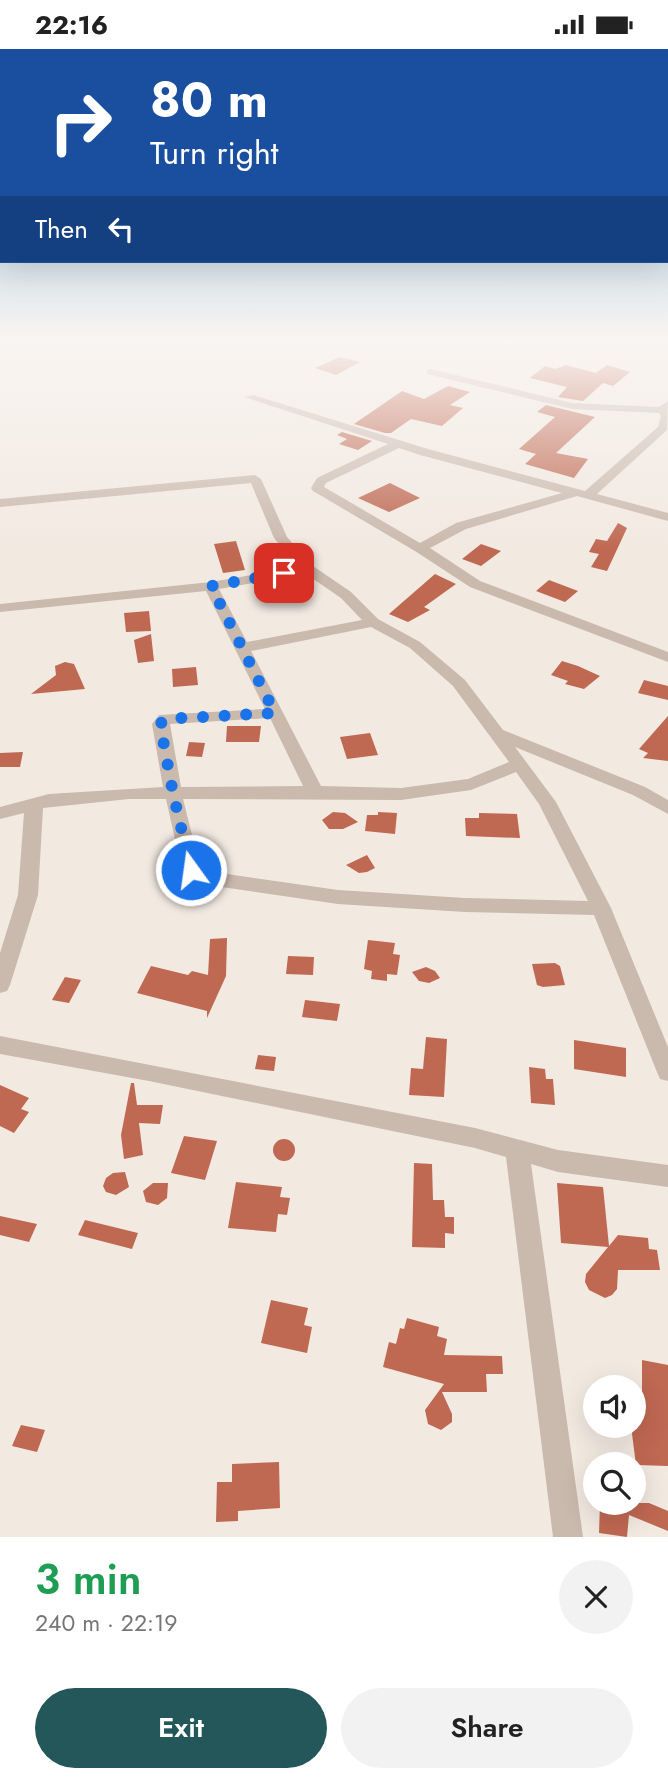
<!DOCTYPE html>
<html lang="en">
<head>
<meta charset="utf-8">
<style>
  :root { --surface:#fff; --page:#f2f2f2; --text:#222; --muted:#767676; --accent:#235759 }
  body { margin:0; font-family:Jost,sans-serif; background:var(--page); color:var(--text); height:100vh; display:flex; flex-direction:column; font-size:26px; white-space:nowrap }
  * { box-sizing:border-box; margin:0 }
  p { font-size:23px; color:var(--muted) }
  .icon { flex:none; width:38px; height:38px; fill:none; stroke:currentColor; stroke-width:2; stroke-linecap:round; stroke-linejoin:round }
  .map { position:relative; height:1488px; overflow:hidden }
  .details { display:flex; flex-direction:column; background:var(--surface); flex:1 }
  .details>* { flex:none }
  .hud { position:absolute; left:0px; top:0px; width:668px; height:214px; box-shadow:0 7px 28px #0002; background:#1a4fa0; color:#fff; overflow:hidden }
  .tools { position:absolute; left:583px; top:1326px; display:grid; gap:14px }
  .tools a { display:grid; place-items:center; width:63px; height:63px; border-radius:50%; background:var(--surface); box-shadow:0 7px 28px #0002; font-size:35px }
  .pin { position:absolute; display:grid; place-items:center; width:60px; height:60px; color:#fff; margin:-30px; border-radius:14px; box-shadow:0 4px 10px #0006 }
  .me { position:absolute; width:77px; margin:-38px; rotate:346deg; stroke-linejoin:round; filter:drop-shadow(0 0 5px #0008) }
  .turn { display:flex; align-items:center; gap:24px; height:147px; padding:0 35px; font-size:32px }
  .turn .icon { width:91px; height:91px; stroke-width:2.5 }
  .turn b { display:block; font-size:49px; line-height:60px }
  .then { display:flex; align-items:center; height:66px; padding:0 35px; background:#0003; gap:14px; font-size:26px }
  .round { display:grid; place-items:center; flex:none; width:74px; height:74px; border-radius:37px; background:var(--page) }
  .summary { display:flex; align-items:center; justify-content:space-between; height:119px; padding:0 35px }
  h1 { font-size:42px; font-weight:600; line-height:52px; color:#1e9e55 }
  .button { display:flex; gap:14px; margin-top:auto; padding:14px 35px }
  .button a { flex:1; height:80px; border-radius:42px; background:var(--accent); color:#fff; font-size:28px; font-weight:600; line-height:80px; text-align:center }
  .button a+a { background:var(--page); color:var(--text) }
  .status { display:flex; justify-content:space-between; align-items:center; height:49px; padding:0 35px; background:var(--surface); direction:ltr }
  .status svg { height:19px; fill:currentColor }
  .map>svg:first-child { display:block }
</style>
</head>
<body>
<div class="status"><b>22:16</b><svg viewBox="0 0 49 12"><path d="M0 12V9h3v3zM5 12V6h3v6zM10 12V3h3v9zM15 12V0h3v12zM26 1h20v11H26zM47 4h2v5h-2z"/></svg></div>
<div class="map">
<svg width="668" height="1488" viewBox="0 0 668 1488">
  <rect width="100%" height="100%" fill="#f2e9e1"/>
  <path fill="#bf6852" d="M340,308L360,313L336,326L315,319Z
    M566,316L596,324L607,316L630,323L613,337L603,334L583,352L558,348L567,338L530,329L545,317L555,320Z
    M448,337L470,343L450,356L463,359L442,377L411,370L391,384H385L354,375L402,342L424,350Z
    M546,356L595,368L556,404L588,410L574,429L525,415L536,405L519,400L555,368L537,363Z
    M342,383L372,392L358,401L339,395L347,390L337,386Z
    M390,434L420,449L389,463L358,449Z
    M618,474L627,479L607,522L591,518L599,505L589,503L596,490L607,492Z
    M236,492L245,521L223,524L214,495Z
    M481,495L501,502L481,517L462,510Z
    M435,525L456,535L424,558L430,561L408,573L389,565Z
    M549,531L578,542L565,553L536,542Z
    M149,562L151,582L126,583L124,564Z
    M151,585L154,612L138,614L134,591Z
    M562,612L578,617L600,627L584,640L565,635L568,632L551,626Z
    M65,613L74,615L85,640L31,645L56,626L55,617Z
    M196,618L198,636L173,638L172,620Z
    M644,631L668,637V651L638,644Z
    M668,667V712L643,709L648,704L639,700Z
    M227,677H261L259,693H226Z
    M370,684L378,706L347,710L340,688Z
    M189,693L205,694L202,708L186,707Z
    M23,703L20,718H0V704Z
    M333,763L345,764L358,773L343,780H329L322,771Z
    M378,763L397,764L395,785L365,782L367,766H378Z
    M479,764L517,765L520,789L466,787L465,769H479Z
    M367,806L375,819L367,823L359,824L346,816Z
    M227,889L226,927L207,969V962L137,944L151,917L188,926L192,922L208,926L210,890Z
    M368,891L395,894L393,905L400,906L397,926L387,925V932L371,930L372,922L364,920Z
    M288,907L314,908L313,926L286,925Z
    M555,914L560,917L565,936L543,938L537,936L532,915Z
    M426,918L435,922L440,929L429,934L419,932L412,923Z
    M65,928L81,931L69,954L52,951Z
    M305,951L340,955L337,972L302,968Z
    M426,988L447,990L444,1048L409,1046L411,1019L423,1020Z
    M574,991L626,999V1028L574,1020Z
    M258,1006L276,1008L274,1022L255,1020Z
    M529,1018L545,1020L546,1030H553L555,1056L531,1054Z
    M131,1034H134L137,1056H163L160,1075L139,1074L143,1106L124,1110L121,1086Z
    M0,1036L29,1049L21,1060L29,1063L14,1084L0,1077Z
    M184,1087L217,1092L205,1131L171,1124Z
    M273 1101a11 11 0 1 1 22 0a11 11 0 1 1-22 0Z
    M414,1114L432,1115L433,1151H444L445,1168H454V1185L445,1184V1199L412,1198Z
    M125,1123L129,1138L116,1146L106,1143L103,1137L106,1129L113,1124Z
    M236,1133L282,1138L280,1148L290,1149L287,1166L278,1165L276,1183L228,1179Z
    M153,1134H168L167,1149L158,1156L146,1153L143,1142Z
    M557,1134L603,1138L609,1197L618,1186L648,1189L649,1200L657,1201L660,1221H618L617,1240L612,1246L605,1249L589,1241L585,1233L586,1225L608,1198L561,1194Z
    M0,1167L37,1175L29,1193L0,1186Z
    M85,1171L138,1184L132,1200L78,1186Z
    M271,1251L308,1259L304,1276L312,1278L307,1304L261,1294Z
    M407,1269L439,1278L437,1287L447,1290L444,1306L502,1307L503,1325H486L487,1343H442L452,1365V1373L441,1381L428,1375L425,1361L444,1335L383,1318L389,1293L396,1295L400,1279L404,1280Z
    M642,1311L668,1316V1417L636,1416L631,1377H634V1366L642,1367Z
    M21,1376L45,1381L37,1403L12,1397Z
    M279,1413L280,1459L238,1462V1472L216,1473L217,1433H232V1415Z
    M600,1454H649L668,1462V1482L629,1466L627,1488L599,1484Z"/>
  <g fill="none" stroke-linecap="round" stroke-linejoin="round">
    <path fill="#cab9ad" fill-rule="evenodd" d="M431,320L572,354L659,358L668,352L667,381L597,445L668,464V472L577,447L466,480L430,499L480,532L668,603V613L470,538L415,502L313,442L311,439L317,429L388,395L244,348L253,346L428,400L585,442L658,378L661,367L659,364L572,360L427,325V321ZM399,399L420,406L562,444L456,474L420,494L324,438L326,434Z
      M255,426L261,430L287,488L313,517L351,543L378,570L420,593L465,631L503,681L645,738L668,751V765L633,746L515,698L556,753L611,859L668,998V1032L660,1030L657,1023L594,866L465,863L338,855L201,835L184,826L182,821L166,750H129L43,759L38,846L10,936L7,942L0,944V904L18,846L24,764L0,770V758L49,745L163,738L152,675L159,666L265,660L206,542L0,563V555L211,533L298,518L274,489L251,434L0,458V450ZM306,525L341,549L362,571L247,593L219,540ZM371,578L410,599L453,637L509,713L468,730L401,739L321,737L251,602ZM270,669L303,737L181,738L170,675ZM516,723L539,755L588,852L465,849L338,841L206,822L200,818L183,750L401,751L471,741Z
      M0,987L475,1079L558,1101L668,1116V1138L558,1123L531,1115L583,1488H553L506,1108L475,1099L149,1032L0,1005Z"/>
  </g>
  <linearGradient id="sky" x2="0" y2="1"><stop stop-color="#7fb2d1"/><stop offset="0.58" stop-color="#f9f5f2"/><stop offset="1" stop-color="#f9f5f2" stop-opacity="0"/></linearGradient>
  <rect width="668" height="501" fill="url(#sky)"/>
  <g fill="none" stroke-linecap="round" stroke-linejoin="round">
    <path stroke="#1a73e8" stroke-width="12" stroke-dasharray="0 21.6" d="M191,821L173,744L160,675L165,670L275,664L211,537L284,524"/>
  </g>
</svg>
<div class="tools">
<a><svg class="icon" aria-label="sound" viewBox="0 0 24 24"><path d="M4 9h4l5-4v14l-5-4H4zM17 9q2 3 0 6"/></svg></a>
<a><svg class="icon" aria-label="search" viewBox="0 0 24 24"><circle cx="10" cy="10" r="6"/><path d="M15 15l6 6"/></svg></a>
</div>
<div class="pin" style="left:284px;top:524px;background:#d93025"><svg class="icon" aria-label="arrive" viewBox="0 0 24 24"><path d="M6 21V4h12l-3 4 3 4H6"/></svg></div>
<svg class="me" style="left:191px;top:821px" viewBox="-20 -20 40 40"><circle r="17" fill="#1a73e8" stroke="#fff" stroke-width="3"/><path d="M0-11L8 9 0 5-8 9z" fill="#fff"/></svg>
<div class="hud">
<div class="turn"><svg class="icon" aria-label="right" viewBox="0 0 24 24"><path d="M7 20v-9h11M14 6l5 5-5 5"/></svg><div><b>80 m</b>Turn right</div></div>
<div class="then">Then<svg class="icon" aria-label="left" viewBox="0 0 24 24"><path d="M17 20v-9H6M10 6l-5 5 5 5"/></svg></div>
</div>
</div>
<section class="details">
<div class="summary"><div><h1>3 min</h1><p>240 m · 22:19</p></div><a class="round"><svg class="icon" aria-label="close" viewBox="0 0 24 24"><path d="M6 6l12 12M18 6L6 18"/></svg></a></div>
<div class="button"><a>Exit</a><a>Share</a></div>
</section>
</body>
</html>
